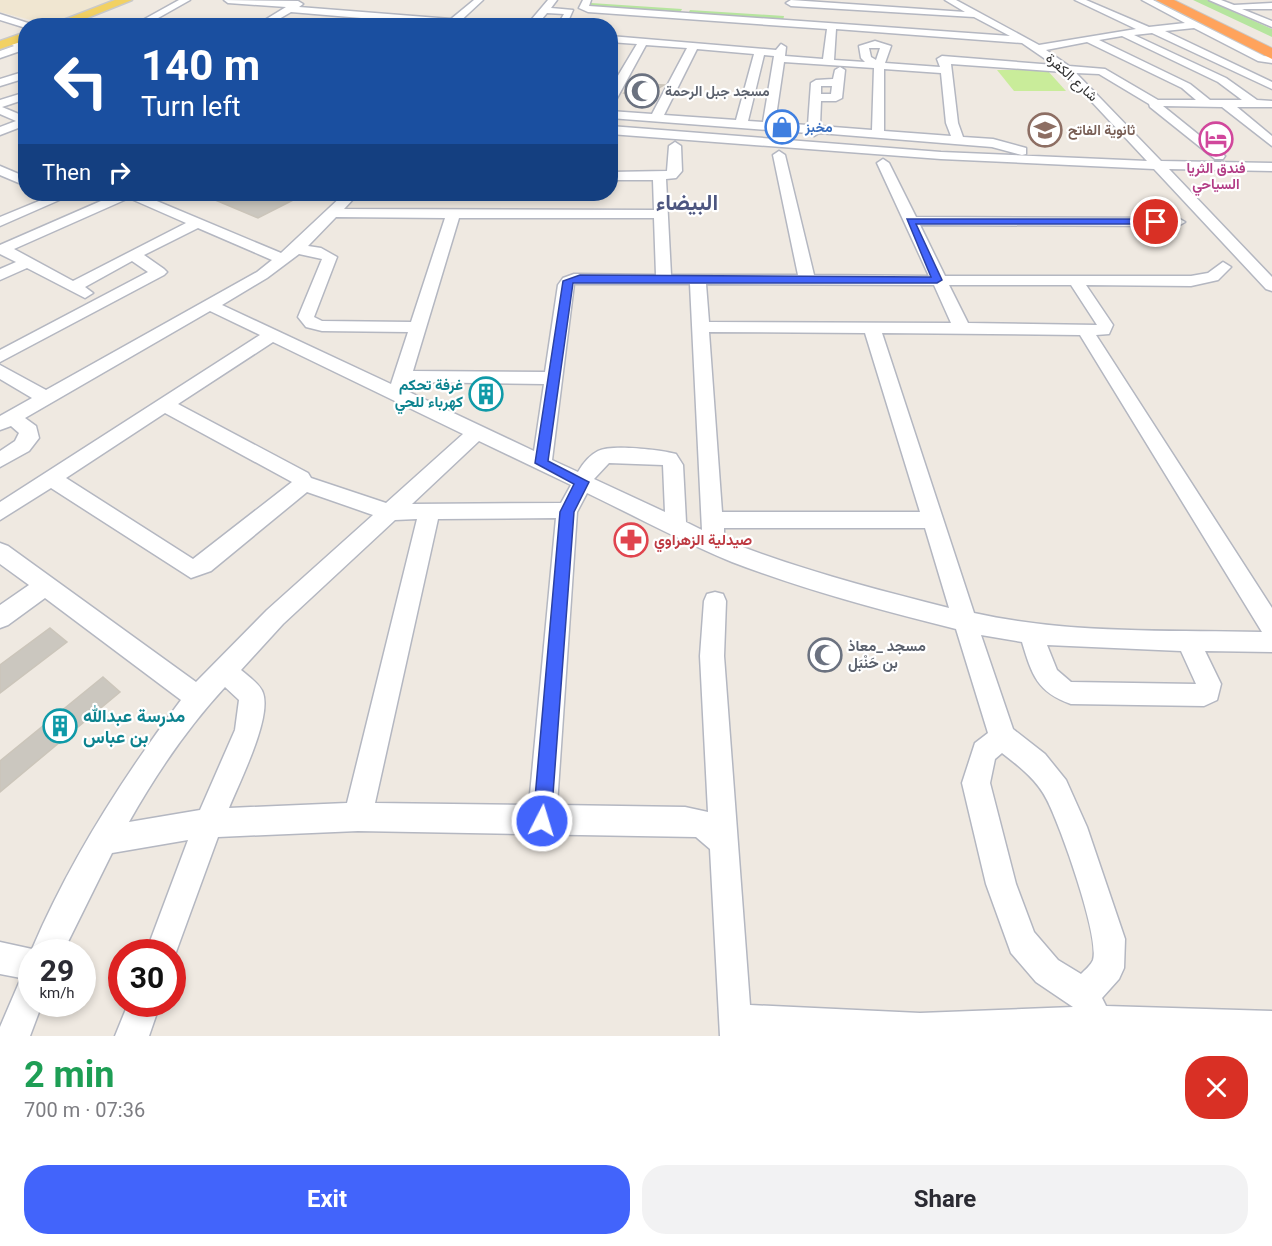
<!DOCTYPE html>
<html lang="en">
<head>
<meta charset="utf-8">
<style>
  :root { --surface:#fff; --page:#f2f2f3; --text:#2b2b33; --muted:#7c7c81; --accent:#4264fb }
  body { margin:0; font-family:Roboto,Vazirmatn,sans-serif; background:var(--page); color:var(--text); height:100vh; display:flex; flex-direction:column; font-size:22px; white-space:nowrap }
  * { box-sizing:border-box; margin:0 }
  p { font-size:20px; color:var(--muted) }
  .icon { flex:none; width:33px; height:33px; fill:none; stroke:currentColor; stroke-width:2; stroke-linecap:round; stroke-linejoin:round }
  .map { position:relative; height:1036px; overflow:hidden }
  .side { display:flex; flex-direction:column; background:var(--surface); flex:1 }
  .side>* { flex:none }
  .banner { position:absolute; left:18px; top:18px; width:600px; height:183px; border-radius:24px; box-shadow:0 3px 9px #0003; background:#1a4fa0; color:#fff; overflow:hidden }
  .speed { position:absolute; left:18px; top:939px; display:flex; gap:12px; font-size:30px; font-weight:700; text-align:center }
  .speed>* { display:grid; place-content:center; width:78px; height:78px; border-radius:50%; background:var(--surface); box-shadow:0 3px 9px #0003; line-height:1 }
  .speed small { font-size:15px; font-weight:400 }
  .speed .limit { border:9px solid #d22; background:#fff; color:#111 }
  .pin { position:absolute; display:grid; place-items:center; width:51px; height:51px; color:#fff; margin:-26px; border:3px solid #fff; border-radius:50%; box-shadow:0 2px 6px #0007 }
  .me { position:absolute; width:66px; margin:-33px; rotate:5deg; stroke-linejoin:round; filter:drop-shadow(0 0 4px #0008) }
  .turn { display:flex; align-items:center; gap:21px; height:126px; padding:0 24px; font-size:27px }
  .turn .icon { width:78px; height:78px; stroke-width:2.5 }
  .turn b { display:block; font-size:42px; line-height:51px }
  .then { display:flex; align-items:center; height:57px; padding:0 24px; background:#0003; gap:12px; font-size:22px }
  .round { display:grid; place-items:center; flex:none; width:63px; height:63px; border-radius:24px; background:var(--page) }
  .overview { display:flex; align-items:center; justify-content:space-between; height:102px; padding:0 24px }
  h1 { font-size:36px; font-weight:700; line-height:45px; color:#1e9e55 }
  .button { display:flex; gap:12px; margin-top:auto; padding:12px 24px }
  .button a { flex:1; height:69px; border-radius:24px; background:var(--accent); color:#fff; font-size:24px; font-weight:700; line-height:69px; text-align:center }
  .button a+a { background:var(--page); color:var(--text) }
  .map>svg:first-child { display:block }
</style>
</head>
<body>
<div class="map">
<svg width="1272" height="1036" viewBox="0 0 1272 1036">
  <rect width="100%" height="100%" fill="#efe9e1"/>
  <path fill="#f0e6d1" d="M0,0H116L65,18L35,21L0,12Z"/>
  <path fill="#b6e59e" d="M1193,0H1207L1272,29V37Z
    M591,3L682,9L680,13L588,7Z
    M690,10L784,16L783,21L688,14Z"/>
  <path fill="#c9ec9a" d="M997,70H1047L1066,91H1014Z"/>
  <path fill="#cbc7bf" stroke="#cbc5ba" stroke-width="1.5" d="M639,84L664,85L642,99L624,93Z
    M201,194H305L258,218Z
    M50,628L67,642L0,693V665Z
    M103,677L120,692L0,792V761Z"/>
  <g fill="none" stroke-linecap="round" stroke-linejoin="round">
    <g stroke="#b4b7c1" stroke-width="3">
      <path id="minor" d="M179,0H190L144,26H132Z
        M224,0L298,1L303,4L299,7L451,19L474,0H483L455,26L291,12L267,26H255L286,7L228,3Z
        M548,0H557L551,8L573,10L566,26H557L564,14L547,13L536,26H526Z
        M583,0H591L589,6L1010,36L974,17L791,6L786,3L791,0L965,12L945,0H956L1039,45L1136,29L1075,0H1086L1149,27L1185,23L1142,0H1153L1264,56L1272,57V63L1258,61L1194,28L1165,31L1272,82V89L1152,33L1134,35L1226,78L1257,100L1272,101V107H1237L1272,136V146L1222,107L1163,106L1225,156L1223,159H1215L1150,107L1149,104L1099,74L1076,73L1161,161L1272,163V171L1169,169L1272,277V291L1266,289L1154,169L941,159L610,134V126L941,152L1147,161L1064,72L951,64L958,123L963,137L993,139L1026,148V154L1022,155L992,147L819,133L814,136L808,133L610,118V111L652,114L687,48L646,45L616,100L610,103V89L637,44L610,42V36L776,50L781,44L786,47L785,56L823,59L827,29L588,12L579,8ZM836,29L1022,43L1054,65L942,56L937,59L940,67L885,63L891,46L875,41L859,46L861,58L865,62L834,60ZM1122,36L1218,82L1242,100H1210L1190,84L1099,40ZM1087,42L1182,88L1196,100H1158L1105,69L1069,66L1046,50ZM869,48H880L876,60L871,57ZM697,49L754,54L736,120L664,115ZM764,55L774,56L763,122L748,121ZM784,62L874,68L872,130L820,126L821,101H836L842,98L845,70L840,67L835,70L833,79L816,80L811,83L808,125L775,123ZM884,69L941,73L946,123L951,136L884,131ZM821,86H832L831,94H821Z
        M1209,0H1221L1234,5L1272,3V9H1242L1272,21V27Z
        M0,14L31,24L32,26H26V28L0,20Z
        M16,41L26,43V49L0,58V51L14,46L11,44Z
        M26,71V78L0,86V79Z
        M26,92V99L2,107L26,117V125L0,135V127L16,121L0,114V100Z
        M675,142L681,146L682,171L676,178L666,179L671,275H798L773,155L779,151L785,155L814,275L929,276L877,163L883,159L889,163L916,217L1178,218L1185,222L1178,226L920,225L945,276H1191L1208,273L1223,262L1231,267L1218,280L1191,286L1086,285L1113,325L1109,334L1096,335L1272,608V652L1205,651L1221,684L1217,700L1204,706L1071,704C1037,692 1032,675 1022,642L981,635L1013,729L1045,754L1066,780L1087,827L1125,939L1124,968L1119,979L1102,998L1106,1006L1272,1011V1036H720L710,849L696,837L358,831L218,837L172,963V952H146L188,840L112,853L63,952H32V1004H42L30,1036H0V1027L21,978L0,974V942L32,949C70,860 123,777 181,700L45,598L8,625L0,628V605L29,585L0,564V543L8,546L196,682L267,610L373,515L307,492L211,571L191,578L51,488L0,520V502L260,335L210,311L25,418L36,426L39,438L29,451L0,467V451L15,441L19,433L11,426L0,430V416L32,398L0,379V365L46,390L257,272L272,260L198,228L144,255L164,269L167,272L164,275L0,362V350L148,272L132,261L85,287L93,293L85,298L27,268L0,280V269L16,262L0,254V245L117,194H140L281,253L344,194H358L344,209L654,210L653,180H610V172L667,171L669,146ZM129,198L186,223L73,281L14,249ZM336,217L445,218L411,322L322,321L314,317L337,257L321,248L308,246ZM459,218H654L656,275L574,274L563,278L558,285L545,372L413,371ZM299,254L322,259L298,317L306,327L322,331L408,332L391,384L222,305L267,278ZM574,284H690L702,530L686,522L683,465L676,454C661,450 612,444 598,451C590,455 583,463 578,472L552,460ZM706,284L934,285L951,323L709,322ZM949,285H1071L1097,325L968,323ZM709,332L865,333L920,512H722ZM882,333L1080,335L1262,632C1166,630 1068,634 974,613ZM273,342L463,434L386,503L311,478L308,473L178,404ZM410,382L544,384L534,451L407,391ZM165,413L292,482L193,559L66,478ZM479,441L571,485L561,503L412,504ZM609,463L663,465L665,512L594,479ZM587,493C635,516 683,542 732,562C805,590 880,610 956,629L988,733L975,743L962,783L986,884L1011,953L1036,982L1073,1007L920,1013L750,1005L724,656L726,601L723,594L715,592L707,594L704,601L700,656L708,812L685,807L557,805L577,512ZM556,518L529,805L375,803L438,519ZM417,519L347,803L229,808C239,783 272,718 263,693C260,684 248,676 241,670L283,624L395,520ZM724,528H925L949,608C873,589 798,569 724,540ZM1047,645L1181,651L1196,684L1071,682L1057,670ZM225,687L239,700L235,730L200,810L129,822C156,774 188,727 225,687ZM1002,753C1020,767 1037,780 1047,800C1060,825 1100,937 1093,960C1091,965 1085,970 1081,974L1058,960L1034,932L1016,884L990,783L995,759Z
        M0,166L26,177V186L0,175Z
        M56,194H73L0,226V217Z
        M128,1004H160L149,1036H115Z"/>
    </g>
    <g stroke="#c9c9c9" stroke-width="3">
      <path id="major" d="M115,0H132L67,26H48Z
        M26,32V40L0,49V41Z"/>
    </g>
    <g stroke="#c9c9c9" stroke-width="2">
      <path id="highway" d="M1156,0H1174L1272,48V59Z"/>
    </g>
    <use href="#minor" fill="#fff" fill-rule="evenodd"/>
    <use href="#major" fill="#f2d163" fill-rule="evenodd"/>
    <use href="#highway" fill="#ffa35c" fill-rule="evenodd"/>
  </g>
  <path fill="#4264fb" stroke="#2b41a3" stroke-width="1.5" d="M907,219H1156L1160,222L1156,224H916L942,280L937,283H573L548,461L589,482L574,512L551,821L548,827L542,830L535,827L533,821L560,512L574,484L535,463L563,281L580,275L931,277Z"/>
  <defs>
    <g id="mosque-ring" transform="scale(1.725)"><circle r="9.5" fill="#fff" stroke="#6b7280" stroke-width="1.5"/><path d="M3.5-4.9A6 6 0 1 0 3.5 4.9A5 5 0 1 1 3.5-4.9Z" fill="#6b7280"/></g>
    <g id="shop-ring" transform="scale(1.725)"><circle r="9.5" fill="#fff" stroke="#3f7fe0" stroke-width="1.5"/><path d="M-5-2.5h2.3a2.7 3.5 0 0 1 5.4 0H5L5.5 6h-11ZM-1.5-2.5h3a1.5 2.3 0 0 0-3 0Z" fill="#3f7fe0"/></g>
    <g id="school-ring" transform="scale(1.725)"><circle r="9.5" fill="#fff" stroke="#8d6e63" stroke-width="1.5"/><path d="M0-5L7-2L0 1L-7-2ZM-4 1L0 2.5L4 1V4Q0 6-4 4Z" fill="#8d6e63"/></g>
    <g id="hotel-ring" transform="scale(1.725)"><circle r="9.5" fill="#fff" stroke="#d1479c" stroke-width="1.5"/><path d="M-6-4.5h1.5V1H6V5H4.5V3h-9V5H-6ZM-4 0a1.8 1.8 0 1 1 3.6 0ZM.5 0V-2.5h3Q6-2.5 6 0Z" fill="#d1479c"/></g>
    <g id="building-ring" transform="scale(1.725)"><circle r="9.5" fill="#fff" stroke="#0f9aa8" stroke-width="1.5"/><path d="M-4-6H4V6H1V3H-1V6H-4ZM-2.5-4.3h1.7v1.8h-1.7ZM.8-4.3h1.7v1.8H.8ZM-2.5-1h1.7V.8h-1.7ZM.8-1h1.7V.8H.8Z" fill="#0f9aa8"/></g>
    <g id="pharmacy-ring" transform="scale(1.725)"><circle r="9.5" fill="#fff" stroke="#e0444e" stroke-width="1.5"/><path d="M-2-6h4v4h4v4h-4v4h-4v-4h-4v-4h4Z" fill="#e0444e"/></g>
  </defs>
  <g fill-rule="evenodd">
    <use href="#mosque-ring" x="642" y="91"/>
    <use href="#shop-ring" x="782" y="127"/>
    <use href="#school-ring" x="1045" y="130"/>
    <use href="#hotel-ring" x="1216" y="139"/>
    <use href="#building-ring" x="486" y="394"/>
    <use href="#pharmacy-ring" x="631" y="540"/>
    <use href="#mosque-ring" x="825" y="655"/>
    <use href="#building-ring" x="60" y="726"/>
  </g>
  <g text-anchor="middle" stroke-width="4.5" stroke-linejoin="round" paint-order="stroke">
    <g font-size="14" fill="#2e2e2e" stroke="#fff">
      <text transform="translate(1072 77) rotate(42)" y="5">شارع الكفرة</text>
    </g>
    <g font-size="14" font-weight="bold" fill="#5b616d" stroke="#fff" text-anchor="start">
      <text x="665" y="96">مسجد جبل الرحمة</text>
    </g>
    <g font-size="14" font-weight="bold" fill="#366cbe" stroke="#fff" text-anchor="start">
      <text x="805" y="132">مخبز</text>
    </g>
    <g font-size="14" font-weight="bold" fill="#785e54" stroke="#fff" text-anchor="start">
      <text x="1068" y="135">ثانوية الفاتح</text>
    </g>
    <g font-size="14" font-weight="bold" fill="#b23c85" stroke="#fff">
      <text x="1216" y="173">فندق الثريا<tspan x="1216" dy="16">السياحي</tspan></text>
    </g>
    <g font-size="15" font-weight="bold" fill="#0d838f" stroke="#fff" text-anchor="end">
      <text x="463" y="390">غرفة تحكم<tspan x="463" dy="17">كهرباء للحي</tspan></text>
    </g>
    <g font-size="15" font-weight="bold" fill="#be3a42" stroke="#fff" text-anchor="start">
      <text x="654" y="545">صيدلية الزهراوي</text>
    </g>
    <g font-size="15" font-weight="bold" fill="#5b616d" stroke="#fff" text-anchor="start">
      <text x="848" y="651">مسجد _معاذ<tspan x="848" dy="17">بن حَنْبَل</tspan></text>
    </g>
    <g font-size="18" font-weight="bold" fill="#0d838f" stroke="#fff" text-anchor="start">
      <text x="83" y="722">مدرسة عبدالله<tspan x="83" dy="21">بن عباس</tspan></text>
    </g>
    <g font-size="22" font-weight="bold" fill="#4d5680" stroke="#fff">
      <text x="687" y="210">البيضاء</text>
    </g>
  </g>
</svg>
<div class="speed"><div>29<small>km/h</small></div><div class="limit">30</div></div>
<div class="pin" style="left:1156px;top:222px;background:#d93025"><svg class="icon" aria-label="arrive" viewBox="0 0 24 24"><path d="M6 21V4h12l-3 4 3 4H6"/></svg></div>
<svg class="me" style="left:542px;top:821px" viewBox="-20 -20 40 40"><circle r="17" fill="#4264fb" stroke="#fff" stroke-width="3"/><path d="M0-11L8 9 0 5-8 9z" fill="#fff"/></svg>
<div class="banner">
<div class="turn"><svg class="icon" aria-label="left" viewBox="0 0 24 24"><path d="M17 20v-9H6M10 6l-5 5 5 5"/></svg><div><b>140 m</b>Turn left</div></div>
<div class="then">Then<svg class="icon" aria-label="right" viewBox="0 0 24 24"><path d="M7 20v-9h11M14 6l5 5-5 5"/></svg></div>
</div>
</div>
<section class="side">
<div class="overview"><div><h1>2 min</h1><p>700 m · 07:36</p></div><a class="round" style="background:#d93025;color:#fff"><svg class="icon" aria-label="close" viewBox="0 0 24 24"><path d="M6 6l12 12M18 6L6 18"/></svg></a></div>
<div class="button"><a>Exit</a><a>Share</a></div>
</section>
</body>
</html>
